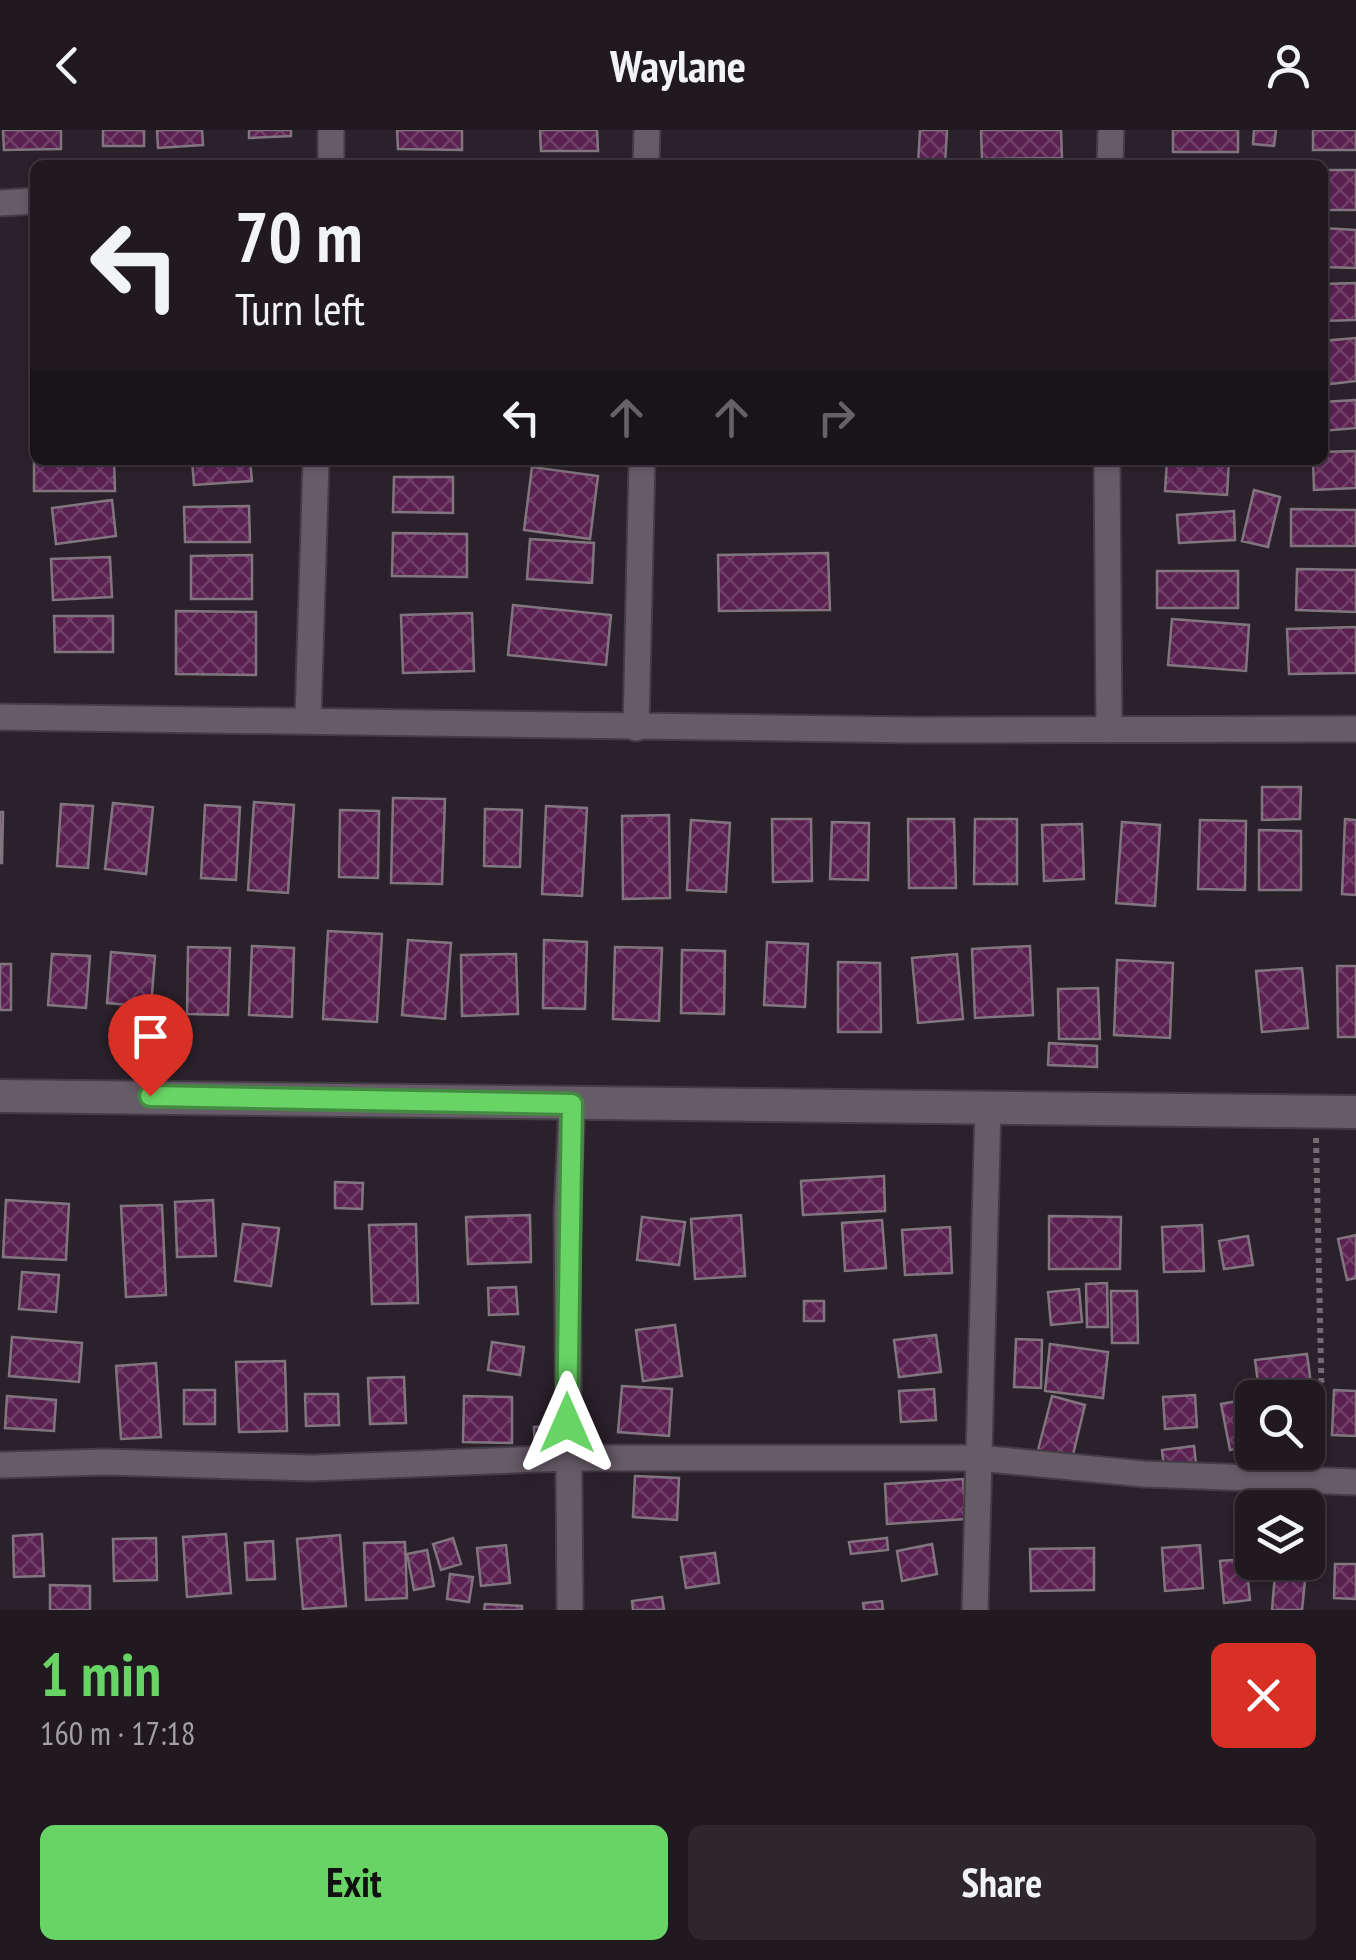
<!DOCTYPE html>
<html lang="en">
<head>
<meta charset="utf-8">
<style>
  :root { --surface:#201920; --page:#2d262d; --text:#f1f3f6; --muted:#a2a0a5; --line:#3d383e; --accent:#68d465 }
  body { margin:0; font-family:"PT Sans Narrow",sans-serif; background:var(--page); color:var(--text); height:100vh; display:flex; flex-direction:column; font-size:38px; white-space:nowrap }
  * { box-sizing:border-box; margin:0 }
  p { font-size:32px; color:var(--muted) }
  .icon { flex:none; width:55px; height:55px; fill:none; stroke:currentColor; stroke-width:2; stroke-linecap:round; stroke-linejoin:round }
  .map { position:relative; height:1480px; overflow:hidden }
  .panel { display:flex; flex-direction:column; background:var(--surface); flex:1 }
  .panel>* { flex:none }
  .banner { position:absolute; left:30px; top:30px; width:1298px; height:305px; border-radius:15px; box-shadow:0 2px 8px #0004,0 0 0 2px var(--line); background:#201920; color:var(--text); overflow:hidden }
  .buttons { position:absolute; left:1235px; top:1250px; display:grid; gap:20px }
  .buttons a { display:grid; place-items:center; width:90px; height:90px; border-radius:15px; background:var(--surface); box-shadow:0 2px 8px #0004,0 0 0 2px var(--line); font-size:50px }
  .pin { position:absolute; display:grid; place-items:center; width:85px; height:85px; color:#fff; margin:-102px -42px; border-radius:50% 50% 50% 0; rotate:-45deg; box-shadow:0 0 10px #0007 }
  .pin .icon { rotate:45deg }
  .me { position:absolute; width:110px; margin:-55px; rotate:0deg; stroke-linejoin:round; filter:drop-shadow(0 0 8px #0008) }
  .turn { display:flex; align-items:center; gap:35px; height:210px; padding:0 40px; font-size:45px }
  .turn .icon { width:130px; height:130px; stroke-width:2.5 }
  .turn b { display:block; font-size:70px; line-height:85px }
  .lanes { display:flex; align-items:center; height:95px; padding:0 40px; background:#0003; justify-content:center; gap:50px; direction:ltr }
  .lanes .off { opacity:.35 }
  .round { display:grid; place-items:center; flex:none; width:105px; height:105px; border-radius:15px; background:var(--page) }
  .overview { display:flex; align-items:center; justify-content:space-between; height:170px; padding:0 40px }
  h1 { font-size:60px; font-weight:700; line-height:75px; color:var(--accent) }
  .action { display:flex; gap:20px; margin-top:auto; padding:20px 40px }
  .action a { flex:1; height:115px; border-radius:15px; background:var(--accent); color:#111; font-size:40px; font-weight:700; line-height:115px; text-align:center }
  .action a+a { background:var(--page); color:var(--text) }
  header { display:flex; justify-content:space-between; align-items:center; height:130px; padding:0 40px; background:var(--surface); font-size:45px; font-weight:700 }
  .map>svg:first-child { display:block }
</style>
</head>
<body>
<header><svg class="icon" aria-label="back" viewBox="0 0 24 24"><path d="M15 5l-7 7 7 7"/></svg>Waylane<svg class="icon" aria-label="person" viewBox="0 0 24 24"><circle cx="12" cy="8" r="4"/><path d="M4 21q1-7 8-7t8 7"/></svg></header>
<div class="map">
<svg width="1356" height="1480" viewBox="0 0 1356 1480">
  <defs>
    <pattern id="building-cross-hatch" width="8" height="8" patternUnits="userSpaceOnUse" patternTransform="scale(2.5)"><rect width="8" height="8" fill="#592050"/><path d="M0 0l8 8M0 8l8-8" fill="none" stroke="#71416a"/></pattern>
  </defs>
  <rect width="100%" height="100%" fill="#2a212a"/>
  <path fill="url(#building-cross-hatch)" stroke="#81757e" stroke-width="2.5" d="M3,0H61V19L4,20Z
    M103,0H144V16H103Z
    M157,0H202L203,15L158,18Z
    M249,0H291V6L249,8Z
    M397,0H462V20L398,19Z
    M540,0H597L598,21H541Z
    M920,0H947L945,35H918Z
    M981,0H1061L1062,28L982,29Z
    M1173,0H1238V22H1173Z
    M1254,0H1276L1274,16L1253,14Z
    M1313,0H1356V20H1313Z
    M1309,30V35H1274L1273,31Z
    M1322,40H1356V80H1322Z
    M1322,98L1356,100V138L1322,137Z
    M1356,153V190L1322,191V154Z
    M1356,208V251L1322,255V211Z
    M1356,270V298L1322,301V272Z
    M34,309L35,330H114L115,361H34Z
    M1356,321V358L1314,360L1313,330H1322V322Z
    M192,330H250L252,351L194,355Z
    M1167,330H1229L1227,365L1165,361Z
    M532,337L598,346L590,409L524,400Z
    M394,347H453V383L393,382Z
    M1254,360L1280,367L1268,417L1242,411Z
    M112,370L116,406L56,414L52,378Z
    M249,376L250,412H185L184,377Z
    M1291,379L1356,380V416H1291Z
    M1234,381L1235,410L1179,413L1177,385Z
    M393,403L467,404V447L392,446Z
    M530,409L594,413L592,453L527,449Z
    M828,423L830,480L719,481L718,425Z
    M252,425V469H191V426Z
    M110,427L112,467L53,470L51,429Z
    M1297,439L1356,440V482L1296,480Z
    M1157,441H1238V478H1157Z
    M513,475L611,485L606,535L508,525Z
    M176,481L256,482V545L176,544Z
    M472,483L474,541L403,543L401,485Z
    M54,486H113V522H55Z
    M1172,489L1249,495L1246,541L1168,535Z
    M1356,497V543L1289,544L1287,499Z
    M1262,657H1301L1300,689L1262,690Z
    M393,668L445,669L442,754L391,753Z
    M254,672L294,675L288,763L248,760Z
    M113,673L153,677L146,744L105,739Z
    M61,674L93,676L88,738L57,736Z
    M205,675L240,677L236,750L201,748Z
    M546,676L587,678L582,766L542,764Z
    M485,679L522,680L520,737L484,736Z
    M340,680L379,681L378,748L339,747Z
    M0,682H3L2,733H0Z
    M669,685L670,768L623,769L622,686Z
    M772,689H811L812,751L773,752Z
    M908,689H954L956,758H909Z
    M975,689H1017V754H974Z
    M1345,689L1356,690V765L1342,764Z
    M691,690L730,693L726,762L687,760Z
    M1200,690L1246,691L1245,760L1198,759Z
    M832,692L869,693L868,750L830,749Z
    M1122,692L1160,695L1155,776L1116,773Z
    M1082,694L1084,749L1044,751L1042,695Z
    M1259,700L1301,701V760H1259Z
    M328,801L382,804L377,892L323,889Z
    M408,810L451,813L445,889L402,885Z
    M544,810L587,812L585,879L543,878Z
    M767,812L808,814L805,877L764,875Z
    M252,816L294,818L292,887L249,885Z
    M1030,816L1033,885L975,888L972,819Z
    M188,817L230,818L228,885L187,884Z
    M615,817L662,818L659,891L613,889Z
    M682,820L725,821L724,884L681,883Z
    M111,822L155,826L151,877L107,873Z
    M52,824L90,826L86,878L48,875Z
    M516,824L518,884L462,886L461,825Z
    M957,824L963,889L918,893L912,828Z
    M1117,830L1173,833L1170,908L1114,905Z
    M838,832L880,833L881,902H838Z
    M0,834H11V880H0Z
    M1337,836H1356V907H1338Z
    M1302,838L1308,898L1262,902L1256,841Z
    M1098,858L1100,909H1059L1058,859Z
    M1049,913L1097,916V937L1048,935Z
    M884,1046L885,1081L803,1085L801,1051Z
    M335,1052L363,1053L362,1079L335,1078Z
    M6,1070L69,1074L66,1130L3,1127Z
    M213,1070L216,1126L177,1127L175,1072Z
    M162,1075L166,1165L126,1167L121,1076Z
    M530,1085L531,1132L468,1134L466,1087Z
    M741,1085L745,1146L695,1149L691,1089Z
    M1049,1086L1121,1087L1120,1139H1049Z
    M642,1087L685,1092L679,1135L637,1130Z
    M882,1090L886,1138L845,1141L842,1093Z
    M243,1094L279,1098L271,1156L235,1151Z
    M416,1094L418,1173L372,1174L369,1095Z
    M1202,1095L1204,1141L1164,1142L1162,1097Z
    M950,1097L952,1143L905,1145L902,1100Z
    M1356,1105V1148L1347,1150L1338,1109Z
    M1248,1106L1253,1135L1224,1139L1219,1111Z
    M22,1142L59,1145L56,1182L19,1179Z
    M1107,1153L1108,1197H1087L1086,1154Z
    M516,1157L518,1184L489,1185L488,1158Z
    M1079,1159L1082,1192L1051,1195L1048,1162Z
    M1111,1161H1137L1138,1213H1112Z
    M804,1171H824V1191H804Z
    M675,1195L682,1246L643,1251L636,1200Z
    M936,1205L941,1242L899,1247L894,1210Z
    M12,1207L82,1213L79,1252L9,1246Z
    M1016,1209L1042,1210L1041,1258L1014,1257Z
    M492,1212L524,1217L520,1245L488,1240Z
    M1050,1214L1108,1222L1103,1268L1045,1261Z
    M1307,1224L1320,1320L1308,1321V1268H1260L1255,1230Z
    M285,1231L287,1301L239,1302L236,1232Z
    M156,1233L161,1307L121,1309L116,1236Z
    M404,1247L406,1293L370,1294L368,1248Z
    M622,1256L672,1259L669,1306L618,1302Z
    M934,1259L936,1290L901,1292L899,1261Z
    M184,1260H215V1294H184Z
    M1334,1260L1356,1261V1306L1332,1305Z
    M305,1264H338L339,1295L306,1296Z
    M1195,1265L1197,1297L1165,1299L1163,1267Z
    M7,1266L56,1270L54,1301L5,1298Z
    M464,1266L512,1267V1313L463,1312Z
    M1052,1266L1085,1275L1071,1333L1037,1324Z
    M1252,1268V1315L1230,1320L1221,1274Z
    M561,1295L562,1321L535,1322L534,1297Z
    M1194,1316L1196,1334L1164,1338L1162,1320Z
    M635,1346L679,1348L677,1390L633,1387Z
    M963,1349L966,1389L887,1394L885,1354Z
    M1308,1395L1313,1396L1311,1422H1308Z
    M42,1404L44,1446L14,1447L13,1406Z
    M226,1404L231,1463L187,1467L183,1407Z
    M340,1405L346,1476L303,1479L297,1409Z
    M156,1408L157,1450L114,1451L113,1409Z
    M453,1408L461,1434L441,1440L433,1414Z
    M887,1408L888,1420L851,1424L849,1412Z
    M273,1411L275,1449L247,1450L245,1413Z
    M405,1412L407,1468L366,1470L364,1413Z
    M932,1414L937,1444L902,1451L897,1421Z
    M506,1415L510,1453L481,1456L477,1418Z
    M1200,1415L1203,1458L1165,1461L1162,1418Z
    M1094,1418V1460L1031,1461L1030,1419Z
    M427,1420L434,1456L414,1460L407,1424Z
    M715,1423L719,1453L686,1458L681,1427Z
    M1246,1429L1250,1470L1224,1473L1220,1431Z
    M1276,1432H1307L1302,1480H1272Z
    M1335,1434H1356V1469L1334,1468Z
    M450,1444L473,1447L469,1472L447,1469Z
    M50,1455L90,1456V1480H50Z
    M662,1467L664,1480H633L632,1471Z
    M882,1471L883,1480H864L863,1473Z
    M485,1474L522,1476V1480H484Z"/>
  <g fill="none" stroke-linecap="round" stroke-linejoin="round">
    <g stroke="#433c44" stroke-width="29">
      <path id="minor" d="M331,35V0
        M646,35L647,0
        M1110,35L1111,0
        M0,73L35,71
        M1107,330L1109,600
        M0,587L916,600L1356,599
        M308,589L316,330
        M636,598L642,330
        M0,1335L105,1332L311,1338L567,1328H978L1144,1344L1356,1352
        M570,1480L567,1084L572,974
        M975,1480L988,976"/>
    </g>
    <g stroke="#433c44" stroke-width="36">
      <path id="tertiary" d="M0,966L1356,982"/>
    </g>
    <path stroke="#726b72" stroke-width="6" stroke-dasharray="5 5" stroke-linecap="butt" d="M1316,1008L1323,1326"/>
    <use href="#minor" stroke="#665c67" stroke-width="25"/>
    <use href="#tertiary" stroke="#665c67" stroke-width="32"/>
  </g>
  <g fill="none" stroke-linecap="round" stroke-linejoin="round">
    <g stroke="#448a42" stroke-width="25">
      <path id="route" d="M150,966L572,974L567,1293"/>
    </g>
    <use href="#route" stroke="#68d465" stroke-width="18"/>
  </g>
</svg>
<div class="buttons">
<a><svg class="icon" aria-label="search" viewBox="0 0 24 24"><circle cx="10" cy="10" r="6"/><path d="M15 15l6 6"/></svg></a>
<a><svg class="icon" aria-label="layers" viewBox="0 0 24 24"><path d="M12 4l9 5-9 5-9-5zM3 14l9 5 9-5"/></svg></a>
</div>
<div class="pin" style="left:150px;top:966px;background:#d93025"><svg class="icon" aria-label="arrive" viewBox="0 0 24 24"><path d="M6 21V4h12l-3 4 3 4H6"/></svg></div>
<svg class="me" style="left:567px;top:1293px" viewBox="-20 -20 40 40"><path d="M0-17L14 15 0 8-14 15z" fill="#68d465" stroke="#fff" stroke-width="4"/></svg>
<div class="banner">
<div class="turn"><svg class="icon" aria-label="left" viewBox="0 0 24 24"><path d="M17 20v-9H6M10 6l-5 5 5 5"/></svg><div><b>70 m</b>Turn left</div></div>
<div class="lanes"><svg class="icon" aria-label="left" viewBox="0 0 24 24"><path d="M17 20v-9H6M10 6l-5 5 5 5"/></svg><svg class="icon off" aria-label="ahead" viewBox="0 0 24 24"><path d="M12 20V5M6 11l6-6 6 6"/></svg><svg class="icon off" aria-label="ahead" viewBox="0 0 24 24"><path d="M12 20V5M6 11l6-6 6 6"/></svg><svg class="icon off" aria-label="right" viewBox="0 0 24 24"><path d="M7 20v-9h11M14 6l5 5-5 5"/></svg></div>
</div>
</div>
<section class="panel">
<div class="overview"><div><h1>1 min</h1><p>160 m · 17:18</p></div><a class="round" style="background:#d93025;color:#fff"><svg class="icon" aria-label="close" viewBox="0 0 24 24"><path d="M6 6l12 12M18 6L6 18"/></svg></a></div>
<div class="action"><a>Exit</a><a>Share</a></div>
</section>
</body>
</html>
